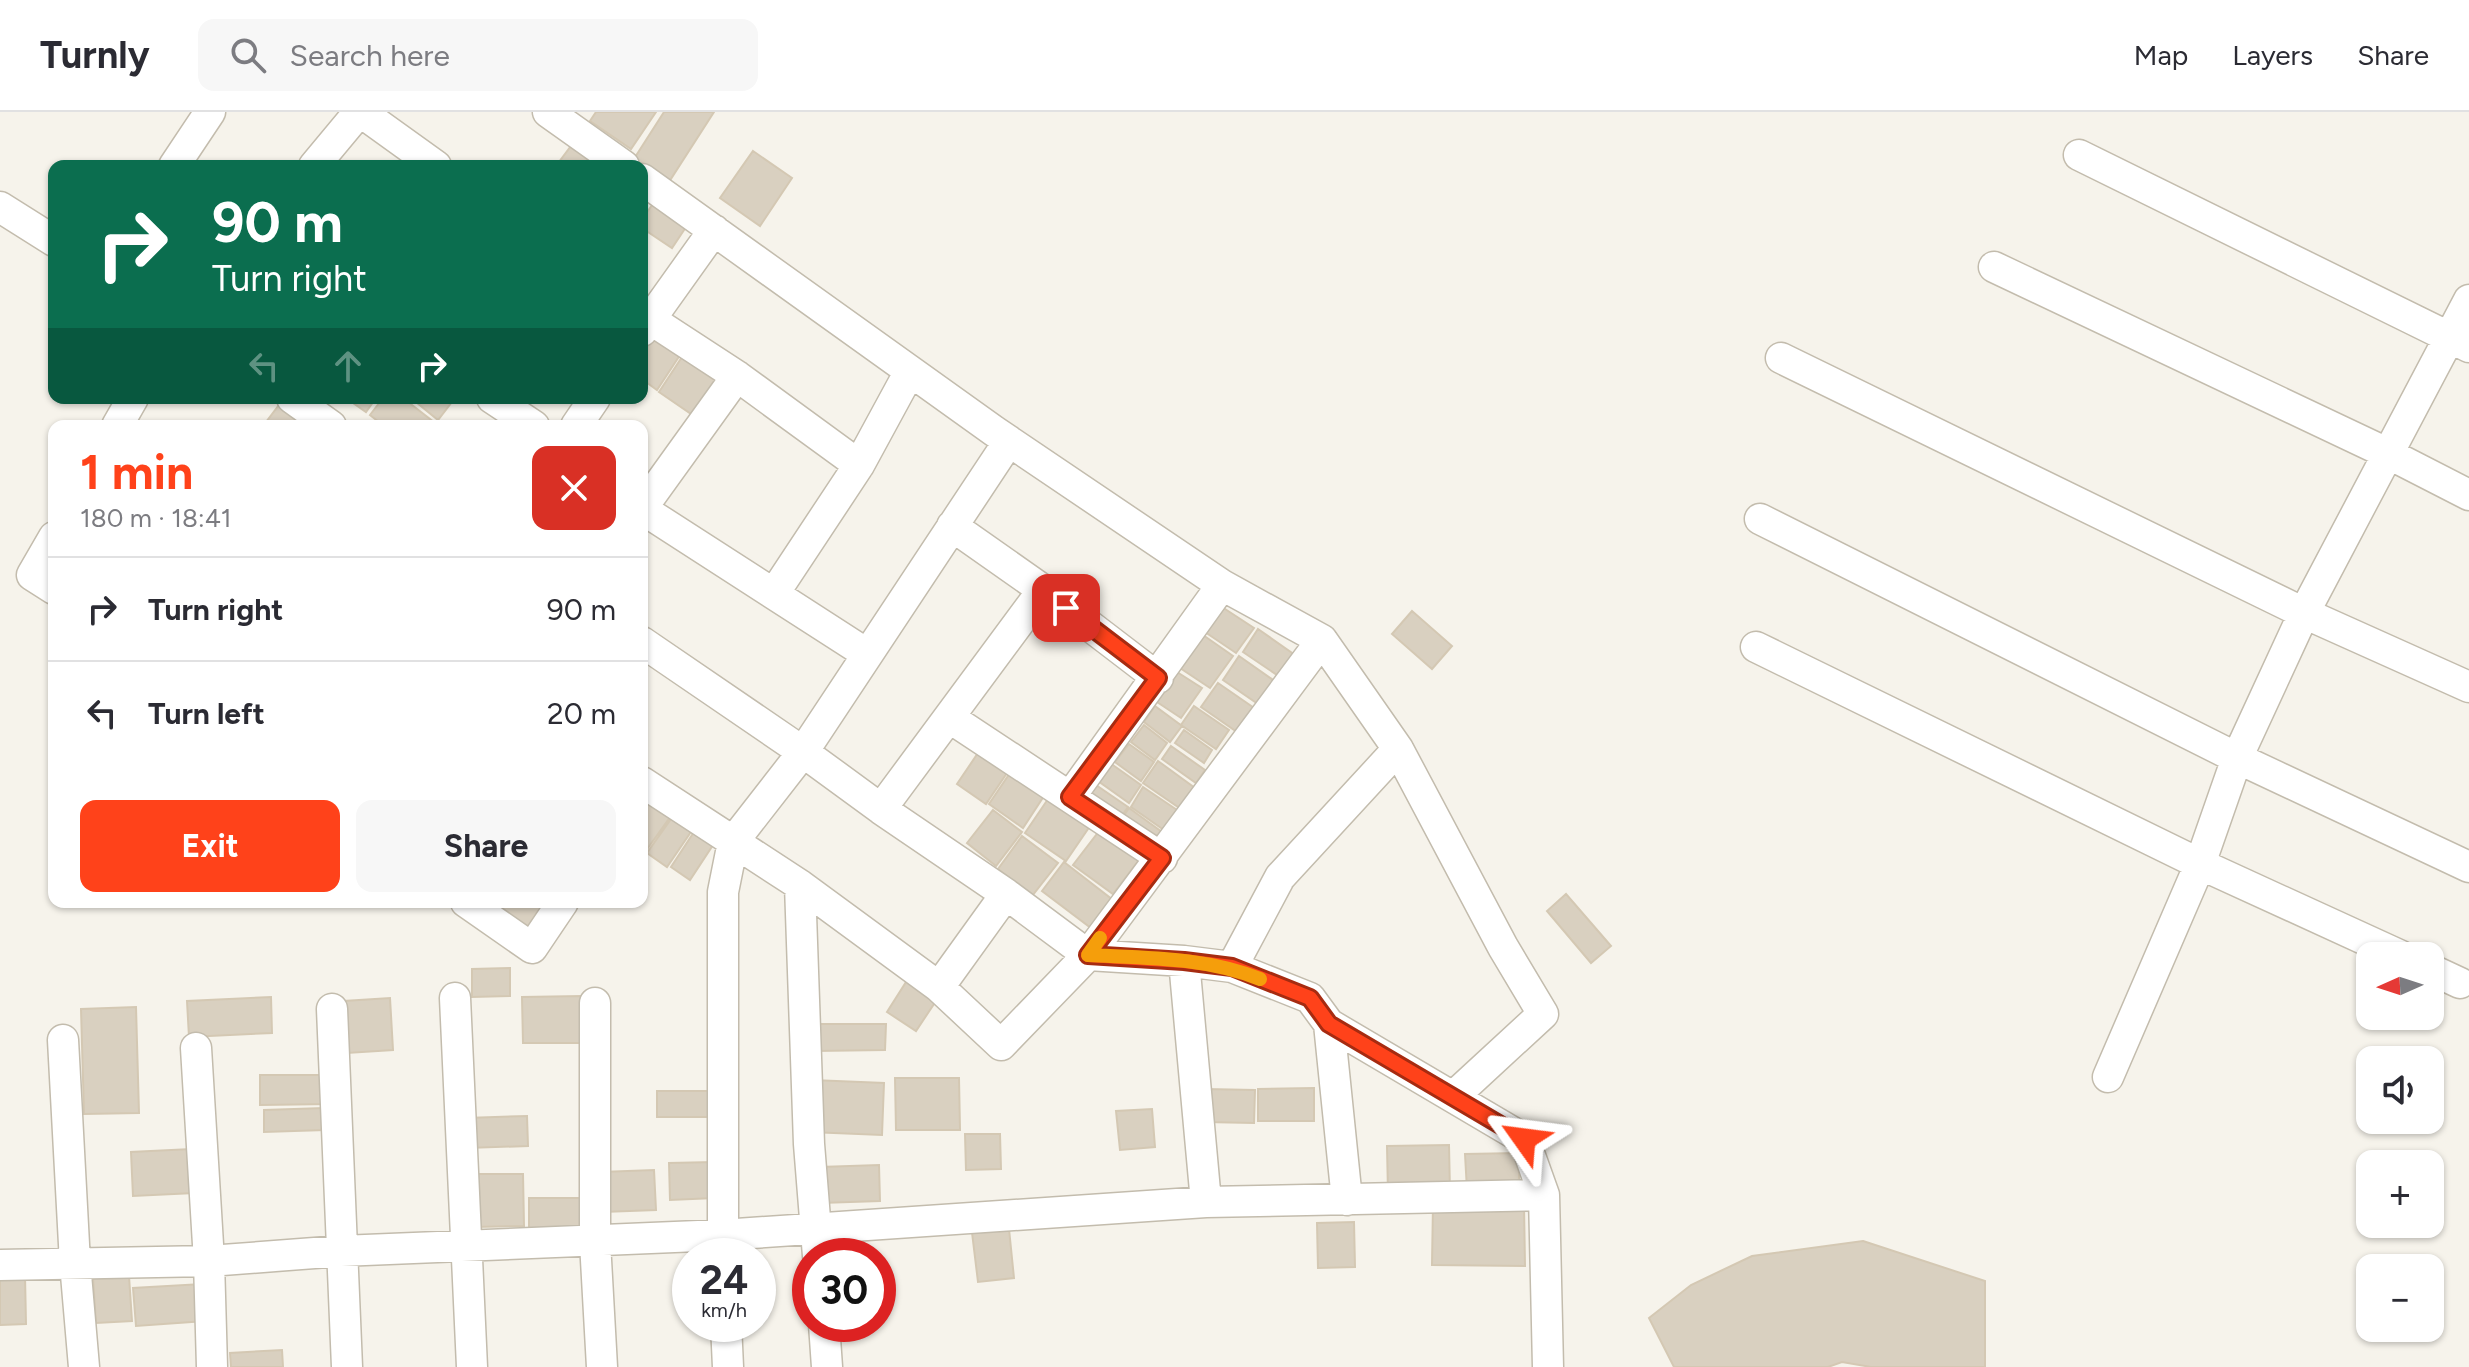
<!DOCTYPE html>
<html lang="en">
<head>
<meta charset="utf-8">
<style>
  :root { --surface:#fff; --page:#f7f7f7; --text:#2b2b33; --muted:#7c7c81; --line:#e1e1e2; --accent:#ff421a }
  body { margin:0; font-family:Figtree,sans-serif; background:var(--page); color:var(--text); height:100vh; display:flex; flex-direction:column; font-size:30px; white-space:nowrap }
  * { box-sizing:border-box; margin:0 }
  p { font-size:26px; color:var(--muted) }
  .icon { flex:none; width:44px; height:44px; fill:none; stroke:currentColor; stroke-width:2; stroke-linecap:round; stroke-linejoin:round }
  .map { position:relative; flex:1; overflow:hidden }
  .drawer { position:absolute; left:48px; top:308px; width:600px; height:488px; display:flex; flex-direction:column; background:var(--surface); border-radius:16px; box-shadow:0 2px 6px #0004 }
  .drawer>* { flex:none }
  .hud { position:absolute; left:48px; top:48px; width:600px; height:244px; border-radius:16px; box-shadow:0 2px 6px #0004; background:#0b6e4f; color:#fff; overflow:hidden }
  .needle { width:52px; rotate:267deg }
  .tools { position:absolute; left:2356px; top:830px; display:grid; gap:16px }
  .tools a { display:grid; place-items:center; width:88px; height:88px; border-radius:16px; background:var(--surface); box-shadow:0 2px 6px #0004; font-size:40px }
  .speed { position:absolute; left:672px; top:1126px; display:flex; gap:16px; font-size:40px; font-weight:700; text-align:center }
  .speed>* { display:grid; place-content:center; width:104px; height:104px; border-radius:50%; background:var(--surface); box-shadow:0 2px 6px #0004; line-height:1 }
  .speed small { font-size:20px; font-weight:400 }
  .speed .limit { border:12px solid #d22; background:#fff; color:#111 }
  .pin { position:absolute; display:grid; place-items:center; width:68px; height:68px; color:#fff; margin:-34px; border-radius:16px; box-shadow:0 4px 12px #0006 }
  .me { position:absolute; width:88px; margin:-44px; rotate:301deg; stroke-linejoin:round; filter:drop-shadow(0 0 6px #0008) }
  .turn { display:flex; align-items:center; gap:28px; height:168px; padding:0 32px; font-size:36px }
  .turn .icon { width:104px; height:104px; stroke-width:2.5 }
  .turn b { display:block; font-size:56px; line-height:68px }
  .lanes { display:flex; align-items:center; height:76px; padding:0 32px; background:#0003; justify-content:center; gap:40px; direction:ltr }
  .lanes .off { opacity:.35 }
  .round { display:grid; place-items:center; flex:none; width:84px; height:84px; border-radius:16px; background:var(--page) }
  .overview { display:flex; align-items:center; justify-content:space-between; height:136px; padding:0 32px }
  h1 { font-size:48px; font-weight:700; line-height:60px; color:var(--accent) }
  .action { display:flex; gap:16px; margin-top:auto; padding:16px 32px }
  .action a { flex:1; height:92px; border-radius:16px; background:var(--accent); color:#fff; font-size:32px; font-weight:700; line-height:92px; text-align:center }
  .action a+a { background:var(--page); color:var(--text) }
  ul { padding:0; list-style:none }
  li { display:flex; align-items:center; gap:24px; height:104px; padding:0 32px; border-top:2px solid var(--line) }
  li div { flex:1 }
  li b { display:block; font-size:30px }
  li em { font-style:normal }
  header { display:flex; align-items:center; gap:48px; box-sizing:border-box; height:112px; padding:0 40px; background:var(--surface); border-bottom:2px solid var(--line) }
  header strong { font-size:38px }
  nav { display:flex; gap:44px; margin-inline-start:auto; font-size:28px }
  .search { width:560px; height:72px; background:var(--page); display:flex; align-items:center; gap:20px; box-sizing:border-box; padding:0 28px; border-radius:16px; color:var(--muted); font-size:30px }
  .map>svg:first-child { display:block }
</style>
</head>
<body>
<header>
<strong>Turnly</strong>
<div class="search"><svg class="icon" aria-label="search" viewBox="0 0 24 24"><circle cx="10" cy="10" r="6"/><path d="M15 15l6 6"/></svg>Search here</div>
<nav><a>Map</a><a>Layers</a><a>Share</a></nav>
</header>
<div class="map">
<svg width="2469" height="1255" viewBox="0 0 2469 1255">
  <rect width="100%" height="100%" fill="#f6f3eb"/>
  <path fill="#d9d0c0" stroke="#d4c8b3" stroke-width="2" d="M596,0H656L631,37L590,9Z
    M664,0H714L667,73L632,50Z
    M571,34L597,54H556Z
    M753,39L792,66L760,114L720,86Z
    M653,92L686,115L672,136L642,116V107Z
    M654,220L682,240L657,278L642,267V238Z
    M686,239L724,265L697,306L659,280Z
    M346,286H376L366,300Z
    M383,286H403L439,314H384L370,303Z
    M411,286H455L438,308Z
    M279,293L305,314H263Z
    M1222,495L1254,516L1236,541L1205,520Z
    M1412,499L1452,534L1432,557L1392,522Z
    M1258,517L1295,543L1280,565L1243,540Z
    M1203,523L1233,544L1210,576L1180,556Z
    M1239,544L1276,570L1261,594L1223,568Z
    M1177,560L1202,576L1181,606L1157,590Z
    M1218,571L1257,598L1240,622L1201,595Z
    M1155,594L1182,614L1170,630L1144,610Z
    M1194,594L1229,618L1216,637L1181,613Z
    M1144,613L1167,631L1155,648L1131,630Z
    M1184,618L1212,638L1204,651L1175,631Z
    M1129,632L1154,650L1141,669L1115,650Z
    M1171,634L1205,658L1196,671L1162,647Z
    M980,638L1009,658L986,692L957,672Z
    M1158,649L1195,676L1181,697L1143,671Z
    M1110,651L1141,673L1129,691L1098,669Z
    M1010,661L1044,684L1023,716L989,692Z
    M1096,673L1128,695L1116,712L1085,689Z
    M1143,675L1177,698L1164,718L1131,695Z
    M642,684L673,701L645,740L642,737Z
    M1048,687L1090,714L1066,749L1025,721Z
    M1129,696L1162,720L1151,735L1118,712Z
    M993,698L1022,720L996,754L967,731Z
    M676,700L695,714L667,755L647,741Z
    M696,717L715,730L690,768L671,755Z
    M1100,718L1139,748L1113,782L1073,753Z
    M1022,724L1058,751L1032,784L998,757Z
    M1064,750L1113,788L1091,816L1042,779Z
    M1566,782L1611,834L1591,851L1547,799Z
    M485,790H551L523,826Z
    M510,856V884L472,885V857Z
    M908,867L938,886L916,919L887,900Z
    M582,884L583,931H523L522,885Z
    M271,885L272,921L189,925L187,889Z
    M390,886L393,938L347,941L344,889Z
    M136,895L139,1001L84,1002L81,897Z
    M815,912H886L885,938L815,939Z
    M260,963H330L331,992L260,993Z
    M895,966H959L960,1018H896Z
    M812,968L884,971L882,1023L810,1020Z
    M1314,976V1009H1258V977Z
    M1205,977L1255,978L1254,1011L1205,1010Z
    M657,979H710L711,1005H657Z
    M324,996L325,1018L264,1020V998Z
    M1152,997L1155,1035L1120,1038L1116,999Z
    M527,1004L528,1034L467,1036L466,1006Z
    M965,1022H1000L1001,1057L966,1058Z
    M1449,1033L1450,1080L1388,1081L1387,1034Z
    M191,1037L194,1081L133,1084L131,1040Z
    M1519,1041V1077L1467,1078L1465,1042Z
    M714,1050L715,1086L670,1088L669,1051Z
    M879,1053L880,1089L821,1091L820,1055Z
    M654,1058L656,1098L603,1100L601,1060Z
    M474,1062H523L524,1114L474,1115Z
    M529,1086H583V1119H529Z
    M1433,1092L1524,1093L1525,1154L1432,1153Z
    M1008,1107L1014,1166L978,1170L971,1112Z
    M1354,1110L1355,1155L1318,1156L1317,1111Z
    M1863,1129L1985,1169V1255H1871L1842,1250L1828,1255H1674L1649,1206L1691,1173L1752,1144Z
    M0,1163H25L26,1212L0,1213Z
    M129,1164L132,1209L96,1211L93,1166Z
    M202,1172L205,1209L136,1214L133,1176Z
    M282,1238L283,1255H231L230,1241Z"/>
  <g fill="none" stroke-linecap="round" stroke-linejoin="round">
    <g stroke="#c3bcad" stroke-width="33">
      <path id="minor" d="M361,0L436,54
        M548,0L624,54
        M2079,43L2469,235
        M174,54L210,0
        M314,54L359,0
        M642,67L994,319L1222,473L1322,528L1398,637L1503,835L1543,902L1453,985
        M0,95L54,129
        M1994,155L2389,342L2469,383
        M642,202L737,264L859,353
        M642,219L714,118
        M1781,246L2304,501L2469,575
        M292,286L331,314
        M492,286L534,314
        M117,314L133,286
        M576,314L595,286
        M642,396L737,264
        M642,397L867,542
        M1760,407L2237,646L2469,755
        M952,414L1043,478L1158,566
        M54,425L32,463L54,477
        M775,480L859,353L910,259
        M642,530L803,640L881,697L1006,782L1088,843L1184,849L1232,855L1310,886L1329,912L1524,1027L1544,1083L1548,1255
        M1756,535L2200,752L2401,844
        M950,606L1162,746
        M642,670L800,773L939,875L1001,933L1088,843L1322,528
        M1070,685L1222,473
        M881,697L1043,478
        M800,773L809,1032L818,1144
        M466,790L532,836L563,790
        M1184,849L1206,1090
        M1232,855L1280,765L1398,637
        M2430,857L2460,871
        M939,875L1006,782
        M455,886L472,1255
        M595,891V1130L602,1255
        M332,897L347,1255
        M1329,912L1347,1088
        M63,928L75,1151L84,1255
        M196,936L209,1149L212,1255
        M2108,965L2200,752L2237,646L2304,501L2469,188
        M723,1144V780L733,730L803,640L1009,329
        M0,1153L209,1149L341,1139L722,1123L1206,1090L1544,1083
        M726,1212L728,1255
        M824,1212L827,1255"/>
    </g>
    <use href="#minor" stroke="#fff" stroke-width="30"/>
  </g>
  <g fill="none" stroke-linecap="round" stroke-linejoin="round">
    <g stroke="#a62b11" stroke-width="20">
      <path id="route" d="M1066,496L1158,566L1070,685L1162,746L1088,843L1184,849L1232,855L1310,886L1329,912L1524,1027"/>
    </g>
    <use href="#route" stroke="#ff421a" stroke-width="14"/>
    <path stroke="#f59e0b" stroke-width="14" d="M1100,826L1088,843C1146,846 1206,845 1260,867"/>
  </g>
</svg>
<div class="tools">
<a><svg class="needle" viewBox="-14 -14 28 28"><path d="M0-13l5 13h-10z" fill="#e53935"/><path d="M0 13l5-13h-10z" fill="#7c7c81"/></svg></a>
<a><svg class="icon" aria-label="sound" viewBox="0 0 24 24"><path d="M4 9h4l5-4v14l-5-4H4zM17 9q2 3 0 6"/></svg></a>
<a>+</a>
<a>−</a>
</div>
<div class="speed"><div>24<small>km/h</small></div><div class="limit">30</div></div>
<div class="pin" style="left:1066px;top:496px;background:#d93025"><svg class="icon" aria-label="arrive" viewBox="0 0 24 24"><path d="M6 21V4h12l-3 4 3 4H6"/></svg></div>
<svg class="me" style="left:1524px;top:1027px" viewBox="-20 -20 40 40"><path d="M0-17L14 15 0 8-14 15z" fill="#ff421a" stroke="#fff" stroke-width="4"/></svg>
<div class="hud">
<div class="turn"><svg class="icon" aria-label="right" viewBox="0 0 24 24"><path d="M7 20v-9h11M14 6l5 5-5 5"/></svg><div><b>90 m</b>Turn right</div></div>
<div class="lanes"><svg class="icon off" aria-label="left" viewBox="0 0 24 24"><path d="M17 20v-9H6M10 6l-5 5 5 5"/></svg><svg class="icon off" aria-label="ahead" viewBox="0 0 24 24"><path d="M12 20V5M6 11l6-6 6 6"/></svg><svg class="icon" aria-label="right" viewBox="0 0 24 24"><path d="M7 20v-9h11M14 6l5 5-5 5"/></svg></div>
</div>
<section class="drawer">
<div class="overview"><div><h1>1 min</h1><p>180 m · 18:41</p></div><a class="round" style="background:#d93025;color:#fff"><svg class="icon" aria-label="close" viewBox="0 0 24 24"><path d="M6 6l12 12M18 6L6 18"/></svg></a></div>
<ul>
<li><svg class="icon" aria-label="right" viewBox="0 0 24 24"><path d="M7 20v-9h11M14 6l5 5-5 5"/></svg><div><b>Turn right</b></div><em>90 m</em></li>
<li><svg class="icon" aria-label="left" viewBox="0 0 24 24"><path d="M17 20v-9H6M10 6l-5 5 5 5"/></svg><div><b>Turn left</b></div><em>20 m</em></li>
</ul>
<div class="action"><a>Exit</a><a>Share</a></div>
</section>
</div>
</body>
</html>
